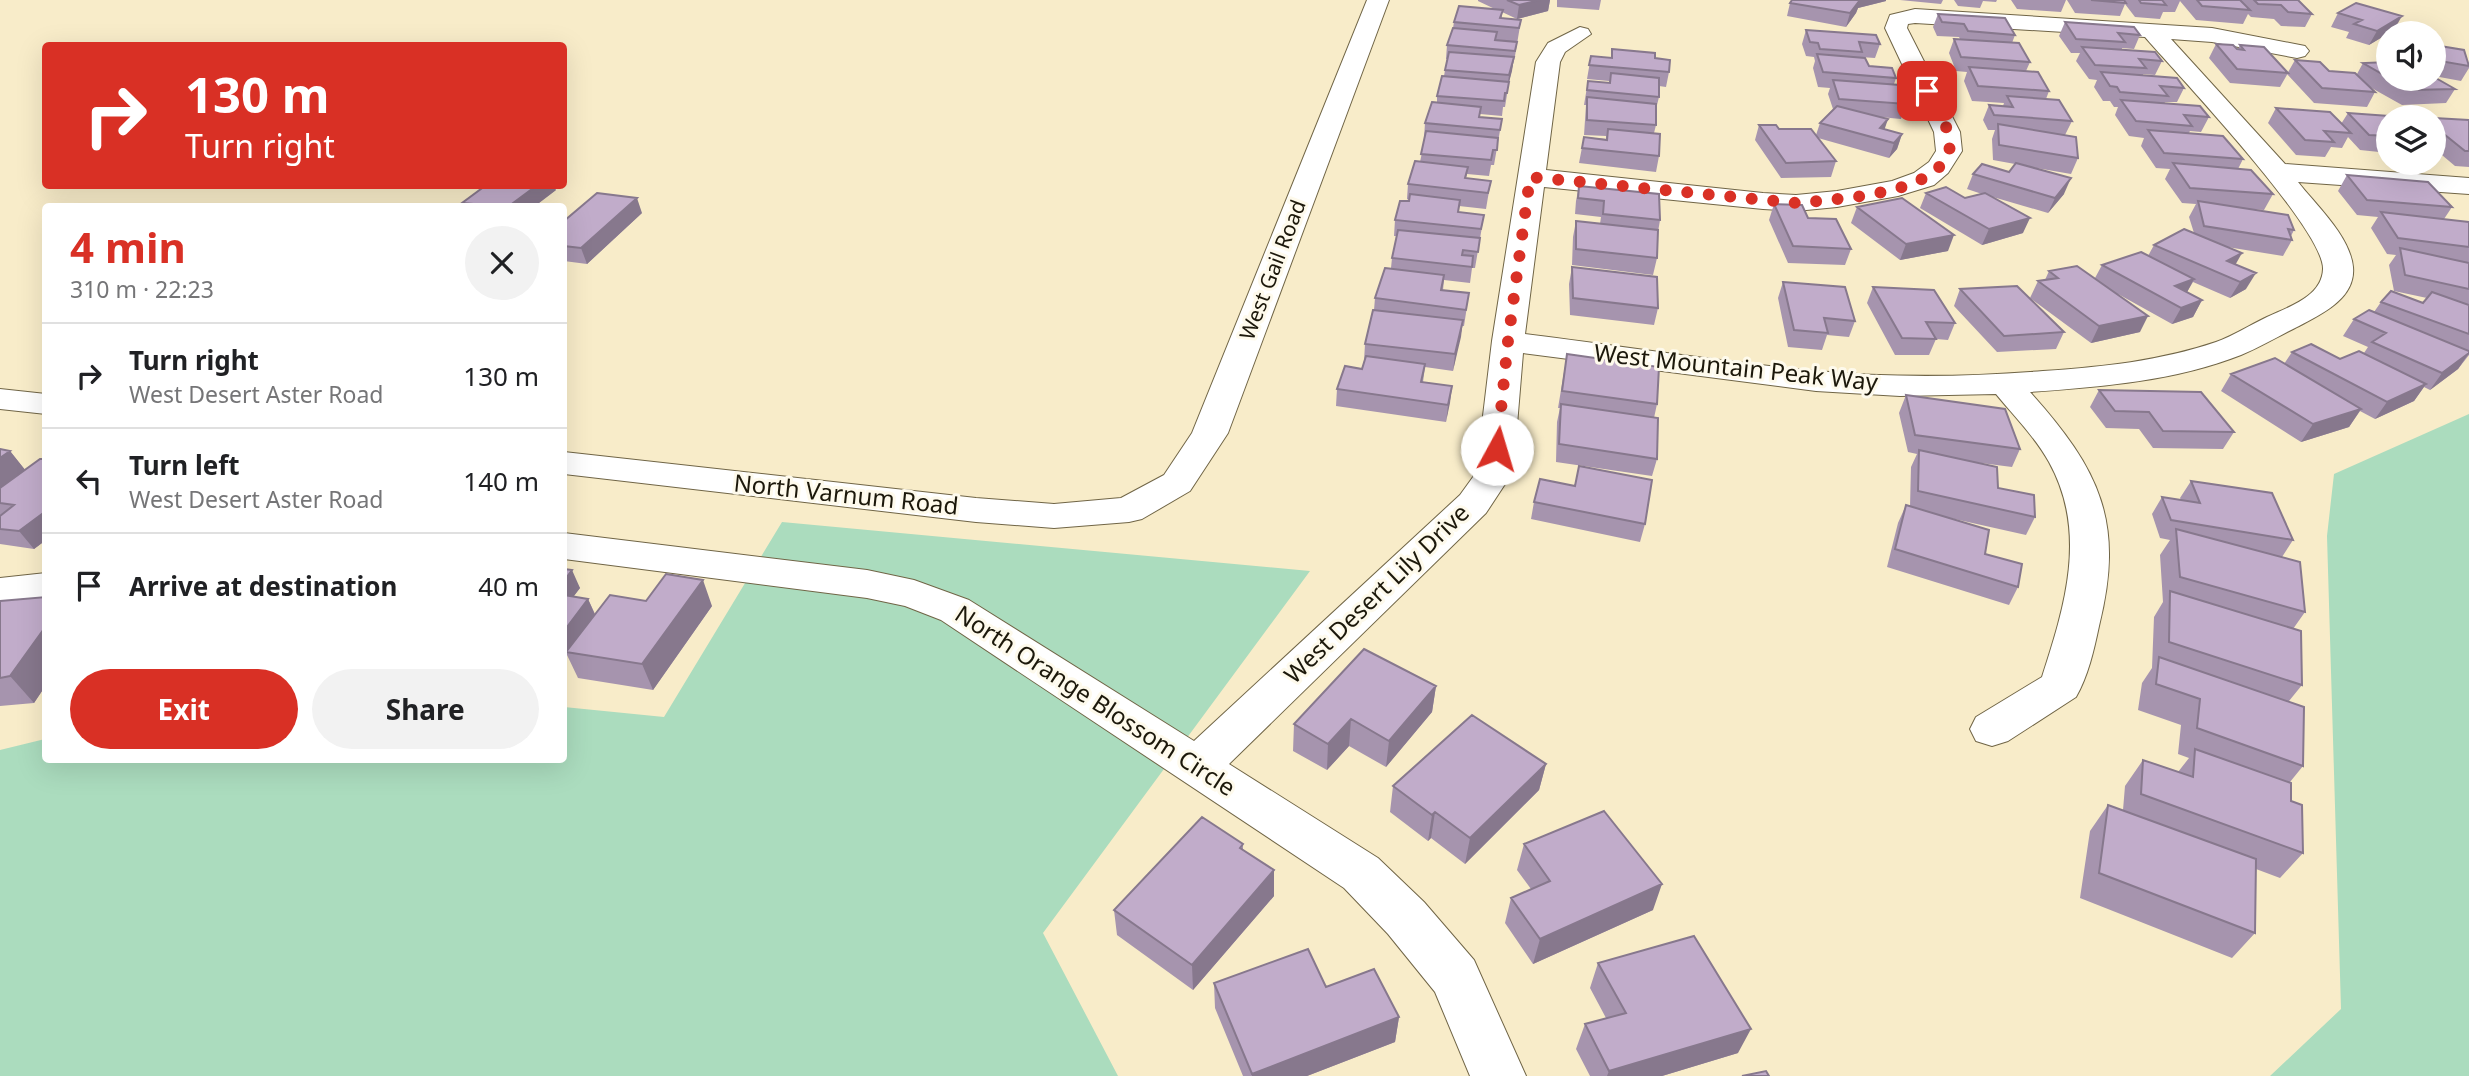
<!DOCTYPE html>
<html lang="en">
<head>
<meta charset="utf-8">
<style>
  :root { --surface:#fff; --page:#f2f2f2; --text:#202124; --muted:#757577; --line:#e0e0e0; --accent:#d93025 }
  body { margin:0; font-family:"Noto Sans",sans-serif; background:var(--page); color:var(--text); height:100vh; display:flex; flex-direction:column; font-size:26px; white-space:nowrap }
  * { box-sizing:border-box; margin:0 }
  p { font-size:23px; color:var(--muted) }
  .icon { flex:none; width:38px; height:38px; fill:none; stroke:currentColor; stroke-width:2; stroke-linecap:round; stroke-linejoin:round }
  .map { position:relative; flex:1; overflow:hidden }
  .sheet { position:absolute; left:42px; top:203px; width:525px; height:560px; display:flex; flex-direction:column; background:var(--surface); border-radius:7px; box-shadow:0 7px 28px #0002 }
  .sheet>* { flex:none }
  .banner { position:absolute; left:42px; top:42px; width:525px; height:147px; border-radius:7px; box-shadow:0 7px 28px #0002; background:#d93025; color:#fff; overflow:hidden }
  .buttons { position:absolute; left:2376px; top:21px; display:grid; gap:14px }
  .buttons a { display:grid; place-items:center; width:70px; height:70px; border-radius:50%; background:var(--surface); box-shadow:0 7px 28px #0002; font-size:35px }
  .pin { position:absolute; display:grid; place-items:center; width:60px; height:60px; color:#fff; margin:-30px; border-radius:14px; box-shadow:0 4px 10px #0006 }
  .me { position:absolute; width:77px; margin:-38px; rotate:6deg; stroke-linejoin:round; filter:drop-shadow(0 0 5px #0008) }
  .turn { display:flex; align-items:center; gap:24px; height:147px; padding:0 28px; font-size:32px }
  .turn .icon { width:91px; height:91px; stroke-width:2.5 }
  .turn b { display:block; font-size:49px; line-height:60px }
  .round { display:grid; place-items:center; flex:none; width:74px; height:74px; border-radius:37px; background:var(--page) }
  .summary { display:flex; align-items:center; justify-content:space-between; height:119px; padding:0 28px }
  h1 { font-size:42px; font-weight:700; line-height:52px; color:var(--accent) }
  .button { display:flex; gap:14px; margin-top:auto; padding:14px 28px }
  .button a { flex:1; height:80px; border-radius:42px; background:var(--accent); color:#fff; font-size:28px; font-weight:700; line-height:80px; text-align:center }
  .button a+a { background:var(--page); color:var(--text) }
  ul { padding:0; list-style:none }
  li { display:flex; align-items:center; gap:21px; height:105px; padding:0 28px; border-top:2px solid var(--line) }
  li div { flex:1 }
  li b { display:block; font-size:26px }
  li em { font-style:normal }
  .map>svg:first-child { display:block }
</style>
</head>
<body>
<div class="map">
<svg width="2469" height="1076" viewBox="0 0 2469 1076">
  <rect width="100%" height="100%" fill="#f8ecc9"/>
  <path fill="#abdcbe" d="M2469,414V1076H2270L2341,1009L2327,536L2334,474Z
    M782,522L1310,571L1043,933L1118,1076H0V750L45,739L46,760H564V707L664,717Z"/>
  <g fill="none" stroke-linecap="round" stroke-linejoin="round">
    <g stroke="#706546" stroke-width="2">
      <path id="minor" d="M1367,0H1389L1228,433L1190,491L1142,519L1129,522L1054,528L976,522L564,474V452L976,498L1054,504L1121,498L1164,475L1192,433Z
        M1915,9L2212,28L2305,46L2309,51L2305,56L2297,58L2212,42L2171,39L2285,164L2469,178V194L2298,182C2316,205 2350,236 2353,267C2356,298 2322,314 2299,326C2280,335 2261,347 2241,355C2175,381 2101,387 2030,392C2100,470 2125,522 2099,626C2094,650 2088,676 2076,697L2008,741L1992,746L1976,741L1970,729L1976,717L2042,677C2065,606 2088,532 2049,462C2035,437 2014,416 1996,394L1900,396L1816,391L1523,353L1515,449L1509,478L1486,513L1229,764L1378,858L1424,902L1474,960L1526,1076H1470L1435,992L1388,934L1344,888L941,620L905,606L867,598L564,559V533L867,570L914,580L969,600L1194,741L1460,495L1473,477L1479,449L1492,341L1536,62L1548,43L1580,27L1588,29L1591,34L1565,52L1560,62L1546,170L1763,193L1796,195L1837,191L1892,181L1914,173L1929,162L1936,151L1934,132L1885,28L1890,15ZM1915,23L2145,37C2177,74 2324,229 2323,269C2322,297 2288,307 2267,317C2250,325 2233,336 2216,342C2160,361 2102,367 2043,371C1968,377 1892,378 1817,371C1720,362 1622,346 1525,334L1544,187L1763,209L1796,211L1837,207L1898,196L1934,185L1948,173L1962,151L1960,132L1907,28L1908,24Z
        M0,389L46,394V414L0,409Z
        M46,573V601L0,606V578Z"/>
    </g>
    <use href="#minor" fill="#fff" fill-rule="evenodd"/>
  </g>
  <path fill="#a694ae" d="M1478,0H1550L1548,11L1517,19L1502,12V18L1521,20L1515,56L1509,82L1505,107H1503L1502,116L1480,114V117L1502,119L1494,165H1491L1489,176L1467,174L1466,178L1491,181L1488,197L1486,209L1459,206V212L1484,215L1475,268H1472L1470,283L1444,280L1443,290L1469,293L1464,326H1462L1453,371L1425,367L1423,382L1452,386L1446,422L1336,406L1337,389L1362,369L1364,361L1365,344L1374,310L1375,298L1391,268L1392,258L1397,236H1394L1395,220L1409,201V200L1407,199L1408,184L1420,162L1425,138H1424L1425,123L1437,103V96L1444,76L1447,59H1446L1447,45L1453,28L1454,22L1497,10L1478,1Z
    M1557,0H1601L1599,10L1557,7Z
    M1900,0H1943L1941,4Z
    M1954,0H1997L1996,2L1983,1L1980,8L1958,6Z
    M2011,0H2066L2061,12L2017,9Z
    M2067,0H2298L2312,14L2305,27L2281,26L2274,19L2251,17L2248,14L2243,24L2196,20L2180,1L2175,12H2163L2160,19L2135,17L2125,4L2120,16L2075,13Z
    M1886,1L1858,8L1856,13L1846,27L1787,16L1790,3Z
    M2338,13L2394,30L2369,45L2346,38L2349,32L2331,27Z
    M1938,14L2015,35L2012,43L2030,62L2026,71L2049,91L2046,99L2072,121L2065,135L2078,158L2071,174L2030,167L2064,194L2048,213L1993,197L2023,233L1982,245L1920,208L1926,193L1965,198L1982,194L1967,189L1973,174L2009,172L2015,164L1993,160L1992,139L1995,130H1988L1983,120L1989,105L2003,106L2004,103L1972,101L1964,81L1967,72L1956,71L1949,53L1954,39H1960L1959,37L1937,36L1933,27Z
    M2065,22L2140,35L2134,49L2122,48V49L2162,61L2155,75L2143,74V76L2184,88L2177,102H2165L2164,104L2209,117L2201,132L2190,131L2188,134L2243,159L2238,169L2273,194L2264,210L2247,209L2294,230L2291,236L2292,240L2283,256L2227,247L2246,289L2230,298L2193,282L2187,292L2202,300L2193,317L2172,324L2118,294L2140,332L2091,343L2030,298L2038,281L2045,280L2049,271L2095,278L2102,265L2148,256L2154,245L2194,233L2189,217L2196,204L2182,203L2165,179L2170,169L2156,168L2141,146L2144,138L2129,136L2115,115L2118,107H2114L2110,101H2103L2094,87L2097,80L2089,79L2076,61L2080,53H2071L2059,36Z
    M1806,30L1880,44L1875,58L1860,57L1869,66L1896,78L1894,84L1906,104L1901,119L1880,117L1884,129L1902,134L1897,149L1889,158L1818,138L1836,161L1831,177L1781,178L1755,140L1759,125L1816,135L1820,123L1833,109L1828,94L1830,88L1818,87L1813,68L1815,61L1814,57L1806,56L1802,44Z
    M2385,37L2389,38V61L2379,59L2377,51Z
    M2216,44L2238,49L2240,45L2288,73L2280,87L2230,83L2209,58Z
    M2434,45L2469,64V68L2461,81L2434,76Z
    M1612,49L1655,58L1669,72L1666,87L1659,86V97L1656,109V125L1654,133L1659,156L1656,172L1579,163L1584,137L1606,139V136L1584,135L1586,105H1584L1588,81L1609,83V81L1587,79L1591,56L1611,58Z
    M2295,60L2329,71L2357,74L2363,63L2389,62V79H2434L2455,89L2446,103L2402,105L2368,86L2375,92L2367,107L2314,103L2287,74Z
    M2276,108L2341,124L2348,113L2389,117V153L2360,150L2348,137L2342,148L2331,147L2325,157L2296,155L2268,123Z
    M2434,118L2469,120V167L2455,166L2436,150L2434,152Z
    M2406,163H2428L2427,164Z
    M2347,175L2452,207L2444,219L2469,247V355L2458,369L2430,390L2424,387L2414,401L2375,419L2360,411L2349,427L2301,442L2221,391L2231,374L2284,364L2292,352L2340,359L2364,353L2368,347L2343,336L2354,319L2374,312L2381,302L2423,303L2427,298L2394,291L2389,265L2396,255L2387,254L2371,228L2378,217L2357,215L2338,191Z
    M1579,186L1660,220L1658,232L1657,258L1653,275L1572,265L1573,237L1576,221L1600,224L1601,217L1575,214L1576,201Z
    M556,190L535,206H464L462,203Z
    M1774,204L1808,218L1851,249L1845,265L1788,263L1769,220Z
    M1857,207L1948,251L1900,260L1851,223Z
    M642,213L587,264L564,261V221Z
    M1572,267L1658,308L1654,325L1570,315L1569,284Z
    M1783,282L1855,321L1849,337L1827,335L1822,350L1788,347L1778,298Z
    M1873,287L1955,323L1948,340L1936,339L1929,355H1895L1867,303Z
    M1960,289L2064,332L2056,349L1997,352L1954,306Z
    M1567,354L1657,404L1654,418L1657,459L1652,476L1556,462L1557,422L1560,408H1558Z
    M2099,390L2234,432L2223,449L2153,448L2139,429L2106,428L2090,407Z
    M1906,395L2020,449L2012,467L1973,462L1998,488L2035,517L2026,535L1941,516L1985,554L2018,587L2009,605L1887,567L1898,523L1906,505L1910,507L1911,467L1917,454L1908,452L1899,413Z
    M0,449L10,451L25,470L46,459V540L34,549L0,544Z
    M2191,481L2293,540L2282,557L2305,612L2293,629L2302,685L2289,701L2303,766L2290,782L2291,801L2303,853L2280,878L2256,869L2255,933L2232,958L2080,898L2090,831L2108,805L2123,810L2125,786L2143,760L2178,772L2189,758L2178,754L2181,725L2138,710L2142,683L2152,668L2154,617L2163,602L2160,555L2170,540L2160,538L2152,514L2162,497L2181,500L2180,498Z
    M1534,502L1645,524L1640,542L1531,519Z
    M564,569L580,588L573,597L588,599L595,614L646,601L712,606L653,690L578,678L567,655L564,660Z
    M46,597V685L34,703L0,706V601Z
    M1436,686L1432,712L1386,767L1349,746L1327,770L1293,751L1294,724Z
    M1546,764L1539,790L1465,864L1431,838L1428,841L1390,812L1393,786Z
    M1243,844V850L1274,896L1193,990L1117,935L1114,910Z
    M1524,844L1653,910L1533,964L1505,923L1511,898L1531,889L1517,870Z
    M1598,963L1738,1053L1662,1076H1590L1576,1049L1585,1024L1606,1018L1590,988Z
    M1214,983L1326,987L1399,1017L1395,1042L1307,1076H1243L1215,1008Z"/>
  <path fill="#87788d" d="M1540,0H1550L1548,11L1517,19L1519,5Z
    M1859,0H1886V1L1858,8L1856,13L1846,27L1850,13Z
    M2402,16L2394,30L2369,45L2377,31Z
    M1514,57L1512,71L1507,90L1509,75Z
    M1888,119L1883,134L1880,128Z
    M1902,134L1897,149L1889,158L1894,143Z
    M2071,178L2064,194L2048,213L2055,198Z
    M536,186H554L556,190L535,206H509Z
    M637,198L642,213L587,264L581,248Z
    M2030,218L2023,233L1982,245L1989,229Z
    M1954,235L1948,251L1900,260L1906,244Z
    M2242,253L2233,269L2227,261Z
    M2256,273L2246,289L2230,298L2240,282Z
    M2194,279L2185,296L2175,286Z
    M2202,300L2193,317L2172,324L2181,308Z
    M2148,316L2140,332L2091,343L2099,326Z
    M1463,320L1461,337L1453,371L1455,354Z
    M2469,353L2458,369L2430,390L2442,373Z
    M2426,384L2414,401L2375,419L2387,402Z
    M1452,386L1450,403L1446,422L1448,405Z
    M2361,409L2349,427L2301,442L2313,424Z
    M10,451L30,476L0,498V458Z
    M46,511V540L34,549L19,531Z
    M572,570L580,588L564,609V581Z
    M703,580L712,606L653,690L642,664Z
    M588,599L596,617L566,652L567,655L564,660V631Z
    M46,626V685L34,703L10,676Z
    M1436,686L1432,712L1386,767L1389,741Z
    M1351,719L1349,746L1327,770L1328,744Z
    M1546,764L1539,790L1465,864L1470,838Z
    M1435,812L1431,838L1428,841L1432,815Z
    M1274,870V896L1193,990L1192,965Z
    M1662,884L1653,910L1533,964L1540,939Z
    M1399,1017L1395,1042L1307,1076H1252V1074Z
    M1751,1029L1738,1053L1662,1076H1607L1609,1071Z"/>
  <path fill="#c1acca" stroke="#87788d" stroke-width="2" d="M1507,0H1540L1519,5Z
    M1792,0H1860L1850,13L1790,3Z
    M2091,0H2124L2126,3Z
    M2139,0H2162L2166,5L2141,3Z
    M2197,0H2240L2250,10L2202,6Z
    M2254,0H2298L2312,14L2288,12L2281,5L2258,4Z
    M2356,3L2402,16L2377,31L2354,24L2362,20L2338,13Z
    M1459,6L1503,10L1500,18L1521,20L1519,28L1454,22Z
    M1938,14L2005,18L2015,35L1968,31L1964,24L1942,22Z
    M2065,22L2134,27L2140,35L2118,33L2125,42L2076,39Z
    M1453,28L1497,32L1495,40L1517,42L1515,51L1447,45Z
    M1806,30L1876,35L1880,44L1859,42L1862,52L1820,49L1818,43L1810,42Z
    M2385,37L2389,38V46L2387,45Z
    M1954,39L2019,43L2030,62L1961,57Z
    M2216,44L2233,45L2237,49L2244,50L2240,45L2264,47L2288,73L2237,69Z
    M2434,45L2464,50L2469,66L2434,60Z
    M2082,47L2155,52L2162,61L2139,59L2146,68L2095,65Z
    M1612,49L1655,53V58L1670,60L1669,72L1589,65L1591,56L1612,58Z
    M1449,52L1514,57L1509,75L1445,70Z
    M1817,54L1865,58L1869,66L1892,68L1896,78L1823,72Z
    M2295,60L2320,62L2329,71L2355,73L2375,92L2322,88Z
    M2389,62V78L2363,63Z
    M1969,67L2038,72L2049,91L1978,86Z
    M2101,72L2177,78L2184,88L2160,86L2168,96L2120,92L2117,87L2110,86Z
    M1611,73L1659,78V97L1587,90L1588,81L1610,83Z
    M1442,76L1509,82L1507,93H1505L1504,101L1437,96Z
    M2434,77L2455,89L2411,90L2390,79H2434Z
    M1833,80L1900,85L1906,104L1839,99Z
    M2007,96L2059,100L2072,121L1994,115L1989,105L2013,107Z
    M1587,97L1656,104V125L1587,120Z
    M2121,100L2200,106L2209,117L2184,115L2192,126L2136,121Z
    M1432,102L1481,107L1479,117L1502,119L1500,130L1425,123Z
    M1837,106L1888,119L1880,128L1902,134L1894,143L1820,123Z
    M2276,108L2330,112L2351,133L2324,131L2334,142L2305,140Z
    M2348,113L2403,117H2404H2389V136L2369,135Z
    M2434,118L2469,120V151H2465L2434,126Z
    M1998,124L2076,137L2078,158L1999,145Z
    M1759,125H1776L1779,129H1811L1836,161L1786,163Z
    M1608,129L1660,134L1659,156L1582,148L1584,137L1607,140Z
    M2148,130L2223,136L2243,159L2164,153Z
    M1426,131L1498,138L1497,150H1493L1491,160L1421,154Z
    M1415,161L1468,167L1465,178L1491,181L1488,193L1408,184Z
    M2016,163L2071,178L2055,198L1973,174L1982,164L2009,172Z
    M2173,163L2251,170L2273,194L2190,188Z
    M2347,175L2428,182L2452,207L2367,200Z
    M485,186H536L509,206H496L462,203Z
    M1579,186L1659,194L1660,220L1603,214L1604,201L1578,198Z
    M1946,187L1965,198L1985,193L2030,218L1989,229L1926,193Z
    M597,193L637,198L581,248L564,246V221Z
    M1410,194L1460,200L1458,212L1484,215L1481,229L1395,220L1400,201H1409Z
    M1902,198L1954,235L1906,244L1857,207Z
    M2198,201L2288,215L2294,230L2288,229L2292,240L2204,226Z
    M1774,204L1802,205L1808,218L1836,219L1851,249L1793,246Z
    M2381,212L2469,222V247L2398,238Z
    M1576,221L1658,230L1657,258L1576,249Z
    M2184,229L2242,253L2227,261L2256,273L2240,282L2154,245Z
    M1398,230L1480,238L1478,252L1463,250L1462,255L1473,256L1472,267L1392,258Z
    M2400,248L2469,263V289L2405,275Z
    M2141,252L2194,279L2175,286L2202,300L2181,308L2102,265Z
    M2077,266L2148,316L2099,326L2038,281L2058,278L2049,271Z
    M1572,267L1657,277L1658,308L1573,298Z
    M1385,268L1444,275L1441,290L1469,293L1466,310L1375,298Z
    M1783,282L1845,287L1855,321L1824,318L1828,333L1794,330Z
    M2017,286L2064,332L2004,336L1960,289Z
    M1873,287L1934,290L1955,323L1926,322L1936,339L1902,338Z
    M2391,291L2423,303L2432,292L2469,305V334L2381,302Z
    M1373,310L1463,320L1455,354L1365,344Z
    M2369,310L2469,351V353L2442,373L2372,342L2386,333L2354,319Z
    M2311,344L2340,359L2359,351L2426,384L2387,402L2292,352Z
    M1567,354L1659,367L1657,404L1562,391Z
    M1366,356L1425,364L1421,382L1452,386L1448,405L1337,389L1345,366L1362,369Z
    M2275,358L2361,409L2313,424L2231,374Z
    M2099,390L2201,392L2234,432L2163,431L2149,412L2115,411Z
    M1906,395L2005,409L2020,449L1915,435Z
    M1561,404L1658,418L1657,459L1559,444Z
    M0,449L10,451L0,458Z
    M1919,450L1997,467L1998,488L2034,495L2035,517L1918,491Z
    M40,459H46V511L19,531L0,529V516L14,505L0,503V488Z
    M1579,466L1652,480L1645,524L1534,502L1540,479L1575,486Z
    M2191,481L2272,493L2293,540L2171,520L2162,497L2200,503Z
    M1906,505L1989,530L1985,554L2022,564L2018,587L1895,549Z
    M2176,529L2300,562L2305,612L2180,577Z
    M564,569L572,570L564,581Z
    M666,574L703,580L642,664L566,652L610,595L646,601Z
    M2170,591L2301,631L2302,685L2169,642Z
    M564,595L588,599L564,631Z
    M46,597V626L10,676L0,678V601Z
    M1364,649L1436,686L1389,741L1351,719L1328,744L1294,724Z
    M2159,657L2304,707L2303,766L2197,728L2200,699L2156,684Z
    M1472,715L1546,764L1470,838L1435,812L1432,815L1393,786Z
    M2195,749L2291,783V801L2302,805L2303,853L2141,794L2143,760L2193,777Z
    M2108,805L2256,859L2255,933L2099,873Z
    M1604,811L1662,884L1540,939L1511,898L1550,881L1524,844Z
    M1202,817L1243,844L1240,848L1274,870L1192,965L1114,910Z
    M1694,936L1751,1029L1609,1071L1585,1024L1626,1013L1598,963Z
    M1308,949L1326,987L1374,969L1399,1017L1252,1074L1214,983Z
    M1766,1071L1769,1076H1742Z"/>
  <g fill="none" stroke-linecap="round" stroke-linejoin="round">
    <path stroke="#d93025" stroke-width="12" stroke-dasharray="0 21.6" d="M1497,449L1508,341L1530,177L1796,203C1833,199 1936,196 1949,151C1954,132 1935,107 1927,91"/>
  </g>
  <g text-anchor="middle" stroke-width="6" stroke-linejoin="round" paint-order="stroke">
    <g font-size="21" fill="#1c180b" stroke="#fefaec">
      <text transform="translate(1273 270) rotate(-69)" y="7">West Gail Road</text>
    </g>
    <g font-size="24" fill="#1c180b" stroke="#fefaec">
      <text transform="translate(1736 368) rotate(6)" y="8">West Mountain Peak Way</text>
      <text transform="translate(846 495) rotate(6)" y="8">North Varnum Road</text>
      <text transform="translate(1377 594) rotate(-44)" y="8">West Desert Lily Drive</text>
      <text transform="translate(1095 701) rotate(33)" y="8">North Orange Blossom Circle</text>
    </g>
  </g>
</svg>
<div class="buttons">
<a><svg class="icon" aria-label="sound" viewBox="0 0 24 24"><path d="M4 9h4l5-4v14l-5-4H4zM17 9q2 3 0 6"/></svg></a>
<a><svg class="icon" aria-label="layers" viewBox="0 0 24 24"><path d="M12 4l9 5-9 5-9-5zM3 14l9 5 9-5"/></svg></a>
</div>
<div class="pin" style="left:1927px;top:91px;background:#d93025"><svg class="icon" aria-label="arrive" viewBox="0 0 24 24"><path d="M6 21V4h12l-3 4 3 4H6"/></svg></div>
<svg class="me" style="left:1497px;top:449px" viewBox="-20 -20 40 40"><circle r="19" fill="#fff"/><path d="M0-13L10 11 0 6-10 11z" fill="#d93025"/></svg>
<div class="banner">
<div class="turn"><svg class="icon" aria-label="right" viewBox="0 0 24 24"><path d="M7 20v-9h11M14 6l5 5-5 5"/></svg><div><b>130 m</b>Turn right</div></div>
</div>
<section class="sheet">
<div class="summary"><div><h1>4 min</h1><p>310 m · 22:23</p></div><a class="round"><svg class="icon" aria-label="close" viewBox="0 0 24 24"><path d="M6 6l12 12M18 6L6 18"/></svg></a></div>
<ul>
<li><svg class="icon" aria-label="right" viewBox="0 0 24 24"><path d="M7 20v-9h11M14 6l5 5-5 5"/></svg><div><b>Turn right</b><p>West Desert Aster Road</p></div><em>130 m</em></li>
<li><svg class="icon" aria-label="left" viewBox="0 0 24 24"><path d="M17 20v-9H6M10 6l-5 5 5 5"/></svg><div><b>Turn left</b><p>West Desert Aster Road</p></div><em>140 m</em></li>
<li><svg class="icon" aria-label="arrive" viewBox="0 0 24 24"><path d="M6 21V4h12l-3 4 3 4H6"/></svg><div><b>Arrive at destination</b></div><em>40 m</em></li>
</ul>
<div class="button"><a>Exit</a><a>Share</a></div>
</section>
</div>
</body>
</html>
